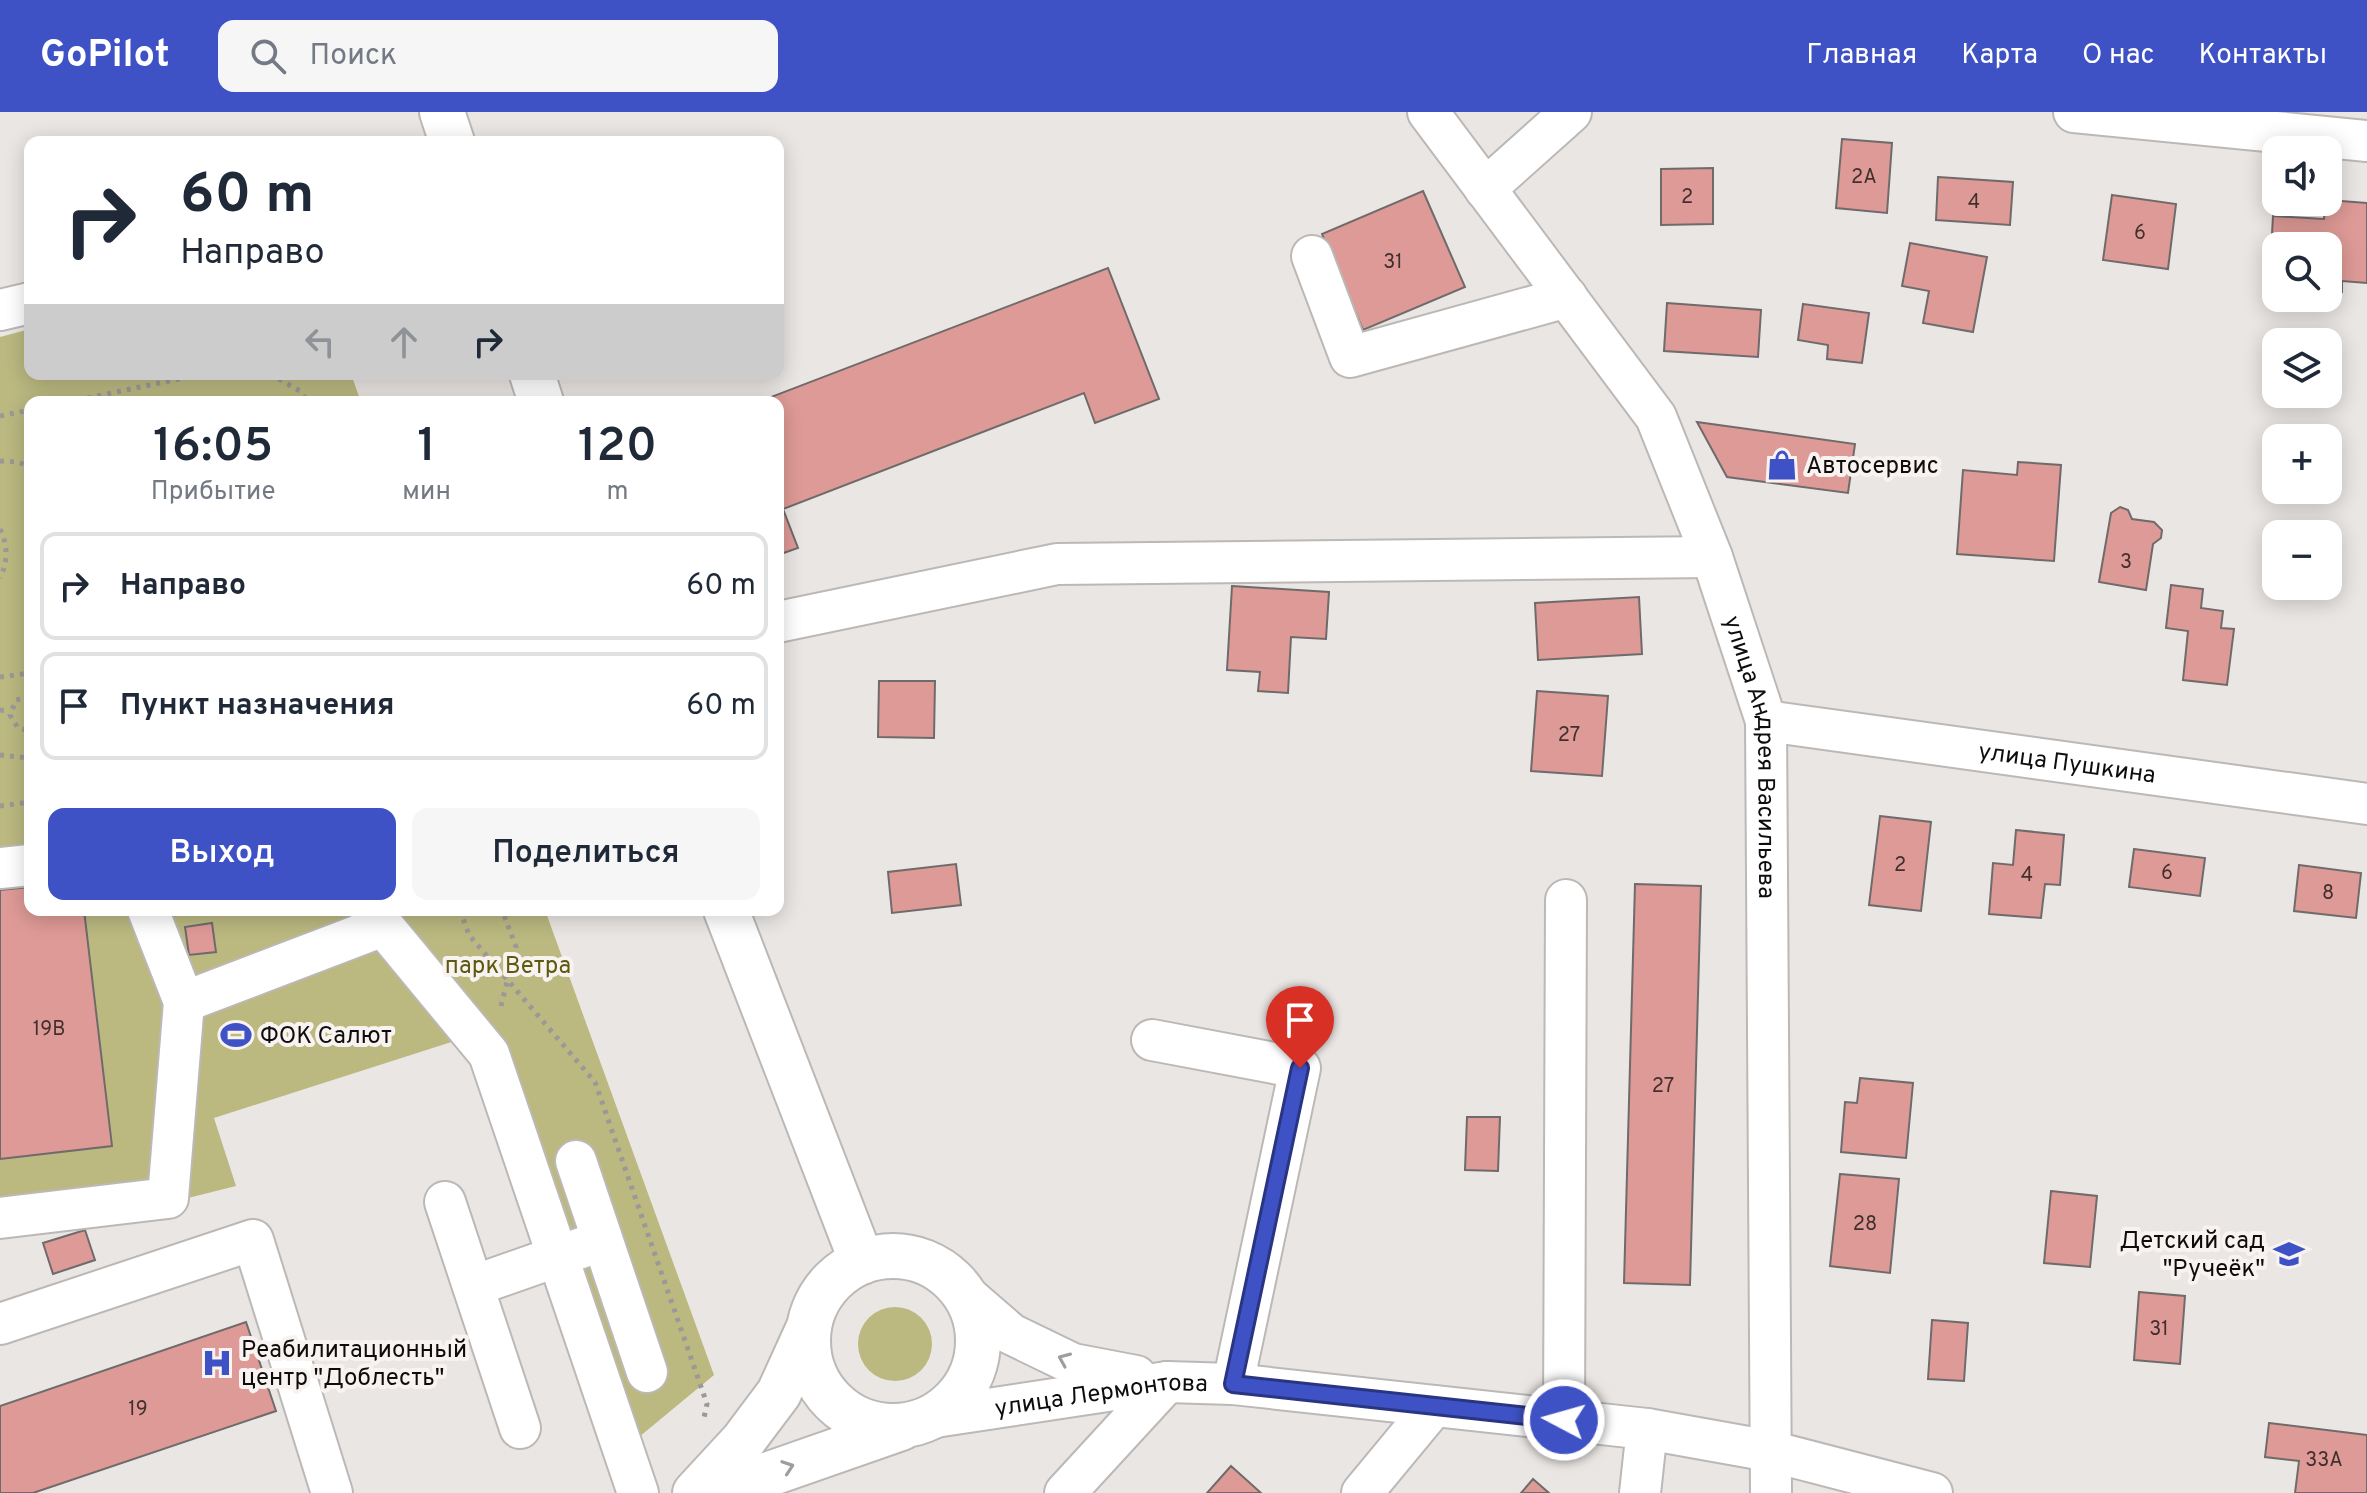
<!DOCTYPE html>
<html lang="ru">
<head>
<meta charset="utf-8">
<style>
  :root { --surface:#fff; --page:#f6f6f7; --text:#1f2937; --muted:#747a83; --line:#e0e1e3; --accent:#3f52c5 }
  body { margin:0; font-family:Overpass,sans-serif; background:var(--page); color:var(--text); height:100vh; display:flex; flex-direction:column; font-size:30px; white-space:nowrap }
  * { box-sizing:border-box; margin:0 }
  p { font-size:26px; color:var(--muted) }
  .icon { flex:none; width:44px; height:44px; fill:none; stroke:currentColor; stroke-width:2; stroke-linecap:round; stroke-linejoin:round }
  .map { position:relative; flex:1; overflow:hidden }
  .sheet { position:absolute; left:24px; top:284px; width:760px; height:520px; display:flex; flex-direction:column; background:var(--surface); border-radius:16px; box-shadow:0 4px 20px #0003 }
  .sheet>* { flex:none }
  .guide { position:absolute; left:24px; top:24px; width:760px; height:244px; border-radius:16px; box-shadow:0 4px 20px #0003; background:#fff; color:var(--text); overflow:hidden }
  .controls { position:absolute; left:2262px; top:24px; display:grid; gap:16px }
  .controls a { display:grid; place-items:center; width:80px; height:80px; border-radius:16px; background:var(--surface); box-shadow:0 4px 20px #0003; font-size:40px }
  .pin { position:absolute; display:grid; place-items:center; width:68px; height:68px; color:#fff; margin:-82px -34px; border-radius:50% 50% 50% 0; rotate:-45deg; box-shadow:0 0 8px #0007 }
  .pin .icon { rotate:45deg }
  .me { position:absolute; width:88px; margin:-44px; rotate:276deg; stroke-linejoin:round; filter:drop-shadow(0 0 6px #0008) }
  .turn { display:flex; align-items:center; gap:28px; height:168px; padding:0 24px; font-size:36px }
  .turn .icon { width:104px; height:104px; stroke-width:2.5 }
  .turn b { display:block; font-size:56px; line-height:68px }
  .lanes { display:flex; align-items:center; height:76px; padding:0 24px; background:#0003; justify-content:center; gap:40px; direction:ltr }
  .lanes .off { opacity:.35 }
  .eta { display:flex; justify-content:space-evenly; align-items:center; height:136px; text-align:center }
  .eta b { font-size:48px; font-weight:600; line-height:56px }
  .action { display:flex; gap:16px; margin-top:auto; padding:16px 24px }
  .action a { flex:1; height:92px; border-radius:16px; background:var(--accent); color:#fff; font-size:32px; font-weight:600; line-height:92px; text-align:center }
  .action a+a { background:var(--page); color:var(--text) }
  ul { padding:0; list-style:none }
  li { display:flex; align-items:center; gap:24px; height:108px; margin:0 16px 12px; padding:0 8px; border:4px solid var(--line); border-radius:16px }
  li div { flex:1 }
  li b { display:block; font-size:30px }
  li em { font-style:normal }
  header { display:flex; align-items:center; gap:48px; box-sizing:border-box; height:112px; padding:0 40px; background:var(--accent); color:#fff }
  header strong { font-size:38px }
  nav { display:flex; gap:44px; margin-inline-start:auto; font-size:28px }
  .search { width:560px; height:72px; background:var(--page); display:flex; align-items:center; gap:20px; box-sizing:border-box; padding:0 28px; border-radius:16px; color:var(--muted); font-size:30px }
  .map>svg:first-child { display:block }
</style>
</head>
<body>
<header>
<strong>GoPilot</strong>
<div class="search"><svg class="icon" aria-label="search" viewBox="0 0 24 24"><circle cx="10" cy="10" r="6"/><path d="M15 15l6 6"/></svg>Поиск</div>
<nav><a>Главная</a><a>Карта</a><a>О нас</a><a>Контакты</a></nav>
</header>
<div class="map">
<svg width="2367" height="1381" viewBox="0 0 2367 1381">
  <rect width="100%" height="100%" fill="#eae6e4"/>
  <path fill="#bbb980" d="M30,217V262H351L361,290H30V798H545L714,1263L633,1330L492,917L214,1006L236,1074L172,1090L0,1122V225Z
    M858 1232a37 37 0 1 1 74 0a37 37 0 1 1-74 0Z"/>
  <path fill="#de9a96" stroke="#6f6b6b" stroke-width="2" d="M1842,27L1892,31L1887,101L1836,96Z
    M1713,56V112L1661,113V57Z
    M1938,65L2013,70L2010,113L1936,108Z
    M1423,79L1465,175L1363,218L1322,122Z
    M2112,83L2176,92L2168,157L2103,148Z
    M2328,88L2367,91V171L2342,169V180L2328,179V134H2276V177L2269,176L2273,104L2324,107L2325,90Z
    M1910,131L1987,145L1973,220L1923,211L1929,179L1902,174Z
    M1108,156L1159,287L1095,311L1084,281L783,397L798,436L778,443V290H758Z
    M1667,191L1761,198L1758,245L1664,239Z
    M1803,192L1869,201L1862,251L1827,247L1828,233L1798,228Z
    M1697,310L1855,332L1848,381L1727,365Z
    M2018,350L2061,353L2054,449L1957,442L1963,358L2017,363Z
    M2120,395L2128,398L2132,407L2154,410L2162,418L2161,426L2153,432L2146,478L2099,470L2111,401Z
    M2171,473L2203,477L2201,496L2223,499L2221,516L2234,517L2227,573L2183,568L2188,519L2166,516Z
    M1232,474L1329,480L1326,527L1291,525L1288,581L1258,579L1260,560L1227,558Z
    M1639,485L1642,542L1538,548L1535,491Z
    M879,569H935L934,626L878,625Z
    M1537,579L1608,584L1602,664L1531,659Z
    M1880,704L1931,710L1921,799L1869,793Z
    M2016,718L2064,723L2060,773L2045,772L2041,806L1989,802L1993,751L2013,753Z
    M2134,737L2205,746L2200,784L2129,775Z
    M956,752L961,793L892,801L888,760Z
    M2299,753L2361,761L2356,806L2294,799Z
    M1635,772L1701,774L1690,1173L1624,1171Z
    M30,775V798H84L112,1034L0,1047V778Z
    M212,811L216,840L189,843L185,815Z
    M1860,966L1913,971L1906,1046L1841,1040L1845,990L1857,991Z
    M1467,1005H1500L1498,1059L1465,1058Z
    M1840,1062L1899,1067L1890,1161L1830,1154Z
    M2051,1079L2097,1084L2090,1155L2044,1151Z
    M85,1118L95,1148L53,1162L43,1131Z
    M2139,1180L2185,1184L2180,1252L2134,1248Z
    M1932,1208L1968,1211L1964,1269L1928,1267Z
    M246,1210L276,1299L33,1381H0V1294Z
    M2269,1311L2367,1323V1381H2295L2299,1349L2265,1345Z
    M1231,1354L1261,1381H1207Z
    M1533,1367L1549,1381H1521Z"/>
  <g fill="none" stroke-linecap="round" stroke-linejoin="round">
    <g stroke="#bcb8b6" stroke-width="44">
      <g id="minor">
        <path id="s1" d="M1428,0L1656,305L1712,445L1766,609L1771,1381"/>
        <path d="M2074,0L2367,29"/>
        <path d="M1485,77L1571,0"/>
        <path d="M1312,144L1350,245L1567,185"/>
        <path d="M0,198L30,191"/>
        <path d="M778,510L1057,452L1712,445"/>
        <path id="s2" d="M1766,609L2367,692"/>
        <path d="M0,756L30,753"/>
        <path d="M370,798L489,942L638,1381"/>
        <path d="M184,890L383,814"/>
        <path d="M1152,928L1300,956L1233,1272"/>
        <path d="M576,1049L647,1260"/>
        <path d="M445,1090L520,1316"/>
        <path d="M0,1106L168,1086L184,890L148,798"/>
        <path d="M473,1174L584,1135"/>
        <path d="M967,1184L1011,1222L1073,1252L1136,1264"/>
        <path d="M0,1212L253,1128L332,1381"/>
        <path id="s3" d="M935,1305L1167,1270L1233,1272L1647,1317L1770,1339L1932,1381"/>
        <path d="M1564,1308L1566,788"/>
        <path d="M1065,1381L1167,1270"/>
        <path d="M1362,1381L1434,1294"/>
        <path d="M1640,1381L1647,1317"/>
      </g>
    </g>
    <g stroke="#bcb8b6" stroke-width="48">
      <path id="major" d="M442,0L452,30
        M532,262L541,290
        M726,798L862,1150
        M808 1229a85 85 0 1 1 170 0a85 85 0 1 1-170 0Z
        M695,1381L743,1329L779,1281L809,1215
        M715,1381L901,1316"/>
    </g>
    <path stroke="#9b9897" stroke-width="5" stroke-dasharray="4 6" stroke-linecap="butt" d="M270,262L300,279L308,290
      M68,290L203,262
      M0,304L30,298
      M0,349L17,350L30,354
      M0,417C8,433 8,450 0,466
      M0,565L30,561
      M30,585L16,588L10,603L18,616L30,619
      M0,598L10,599
      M0,643L30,646
      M0,694L30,690
      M460,798L469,823L595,970L707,1292L703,1310
      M501,894L516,835L502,798"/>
    <use href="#minor" stroke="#fff" stroke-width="40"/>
    <use href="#major" stroke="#fff" stroke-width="44"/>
  </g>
  <defs><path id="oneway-chevron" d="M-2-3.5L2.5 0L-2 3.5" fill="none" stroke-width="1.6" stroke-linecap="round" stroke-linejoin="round" transform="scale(2)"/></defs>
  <g stroke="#9f9e9e">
    <use href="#oneway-chevron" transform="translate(1064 1247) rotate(-157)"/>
    <use href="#oneway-chevron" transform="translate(788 1355) rotate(-19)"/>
  </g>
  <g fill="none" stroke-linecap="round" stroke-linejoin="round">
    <g stroke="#293580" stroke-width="20">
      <path id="route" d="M1300,956L1233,1272L1564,1308"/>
    </g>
    <use href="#route" stroke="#3f52c5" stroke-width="14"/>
  </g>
  <defs>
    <g id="shop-bare" transform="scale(2.4)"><path d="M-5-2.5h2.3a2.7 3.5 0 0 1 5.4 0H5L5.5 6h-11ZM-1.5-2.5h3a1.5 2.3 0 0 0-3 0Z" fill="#3f52c5" stroke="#f8f3f1" stroke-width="2.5" paint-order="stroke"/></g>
    <g id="stadium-bare" transform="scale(2.4)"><path d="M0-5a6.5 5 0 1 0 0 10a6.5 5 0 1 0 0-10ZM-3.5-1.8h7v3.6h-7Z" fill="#3f52c5" stroke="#f8f3f1" stroke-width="2.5" paint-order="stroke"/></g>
    <g id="school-bare" transform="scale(2.4)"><path d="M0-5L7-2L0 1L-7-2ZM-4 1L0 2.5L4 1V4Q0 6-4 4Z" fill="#3f52c5" stroke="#f8f3f1" stroke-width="2.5" paint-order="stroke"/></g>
    <g id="hospital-bare" transform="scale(2.4)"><path d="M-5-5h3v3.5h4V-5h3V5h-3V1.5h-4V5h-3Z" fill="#3f52c5" stroke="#f8f3f1" stroke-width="2.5" paint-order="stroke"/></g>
  </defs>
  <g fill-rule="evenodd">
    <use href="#shop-bare" x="1782" y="353"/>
    <use href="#stadium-bare" x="236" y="923"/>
    <use href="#school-bare" x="2289" y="1142"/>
    <use href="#hospital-bare" x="217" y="1251"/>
  </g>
  <g text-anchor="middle" stroke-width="8" stroke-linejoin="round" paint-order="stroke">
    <g font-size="20" fill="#42302e">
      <text x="1864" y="71">2А</text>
      <text x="1687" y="91">2</text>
      <text x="1974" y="96">4</text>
      <text x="2140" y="127">6</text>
      <text x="1393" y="156">31</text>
      <text x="2126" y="456">3</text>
      <text x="1569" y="629">27</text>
      <text x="1900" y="759">2</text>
      <text x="2167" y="767">6</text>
      <text x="2027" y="769">4</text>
      <text x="2328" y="787">8</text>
      <text x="49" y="923">19В</text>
      <text x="1663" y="980">27</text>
      <text x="1865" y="1118">28</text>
      <text x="2159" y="1223">31</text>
      <text x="138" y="1303">19</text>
      <text x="2324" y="1354">33А</text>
    </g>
    <g font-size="24" fill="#0e0d0c" stroke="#f8f3f1" text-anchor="start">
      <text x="1806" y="361">Автосервис</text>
      <text x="260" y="931">ФОК Салют</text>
      <text x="2265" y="1136" text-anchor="end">Детский сад<tspan x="2265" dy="28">"Ручеёк"</tspan></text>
      <text x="241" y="1245">Реабилитационный<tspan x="241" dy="28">центр "Доблесть"</tspan></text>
    </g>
    <g font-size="24" fill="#0e0d0c" stroke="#f8f3f1">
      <text dy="8" stroke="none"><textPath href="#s1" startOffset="738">улица Андрея Васильева</textPath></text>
      <text dy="8" stroke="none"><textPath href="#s2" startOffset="304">улица Пушкина</textPath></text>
      <text dy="8" stroke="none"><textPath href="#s3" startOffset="168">улица Лермонтова</textPath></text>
    </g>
    <g font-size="24" fill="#5d590f" stroke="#f8f3f1">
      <text x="508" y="861">парк Ветра</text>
    </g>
  </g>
</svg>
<div class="controls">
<a><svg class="icon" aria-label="sound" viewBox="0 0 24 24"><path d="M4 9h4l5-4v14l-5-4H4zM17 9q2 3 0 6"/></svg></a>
<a><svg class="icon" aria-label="search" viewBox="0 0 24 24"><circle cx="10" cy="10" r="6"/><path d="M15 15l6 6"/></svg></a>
<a><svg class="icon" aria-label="layers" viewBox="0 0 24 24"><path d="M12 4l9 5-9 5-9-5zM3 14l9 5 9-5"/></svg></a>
<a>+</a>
<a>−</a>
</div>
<div class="pin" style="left:1300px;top:956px;background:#d93025"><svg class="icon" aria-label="arrive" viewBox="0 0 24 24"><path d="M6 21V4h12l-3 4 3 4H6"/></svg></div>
<svg class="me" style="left:1564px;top:1308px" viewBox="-20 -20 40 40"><circle r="17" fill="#3f52c5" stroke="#fff" stroke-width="3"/><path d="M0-11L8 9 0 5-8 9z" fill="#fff"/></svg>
<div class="guide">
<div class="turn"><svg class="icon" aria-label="right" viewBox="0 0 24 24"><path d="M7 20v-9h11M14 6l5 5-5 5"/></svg><div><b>60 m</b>Направо</div></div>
<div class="lanes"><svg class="icon off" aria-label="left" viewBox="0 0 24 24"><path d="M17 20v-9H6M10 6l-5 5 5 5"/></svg><svg class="icon off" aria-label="ahead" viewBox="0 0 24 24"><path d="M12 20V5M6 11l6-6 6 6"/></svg><svg class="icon" aria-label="right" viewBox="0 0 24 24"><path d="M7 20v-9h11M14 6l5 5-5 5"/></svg></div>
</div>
<section class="sheet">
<div class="eta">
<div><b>16:05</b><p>Прибытие</p></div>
<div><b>1</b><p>мин</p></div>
<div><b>120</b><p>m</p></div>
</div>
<ul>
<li><svg class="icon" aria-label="right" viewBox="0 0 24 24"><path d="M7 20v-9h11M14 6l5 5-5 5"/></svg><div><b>Направо</b></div><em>60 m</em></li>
<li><svg class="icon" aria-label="arrive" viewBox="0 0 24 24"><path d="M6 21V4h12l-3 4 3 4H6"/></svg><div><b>Пункт назначения</b></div><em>60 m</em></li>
</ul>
<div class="action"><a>Выход</a><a>Поделиться</a></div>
</section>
</div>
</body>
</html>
